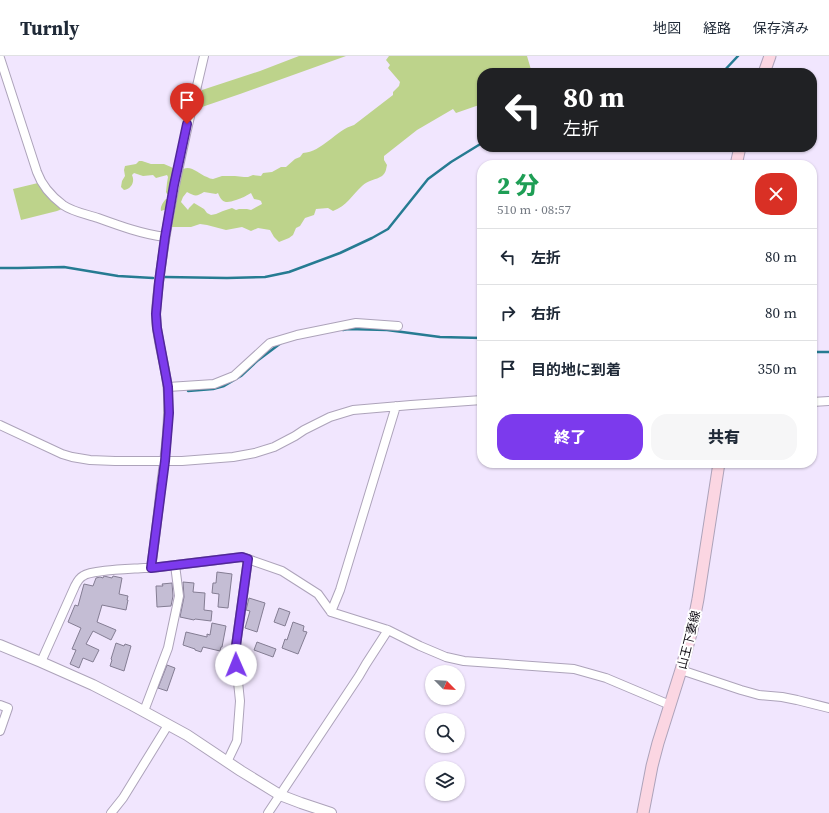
<!DOCTYPE html>
<html lang="ja">
<head>
<meta charset="utf-8">
<style>
  :root { --surface:#fff; --page:#f6f6f7; --text:#1f2937; --muted:#747a83; --line:#e0e1e3; --accent:#7c3aed }
  body { margin:0; font-family:"Source Serif 4","Noto Sans JP",serif; background:var(--page); color:var(--text); height:100vh; display:flex; flex-direction:column; font-size:15px; white-space:nowrap }
  * { box-sizing:border-box; margin:0 }
  p { font-size:13px; color:var(--muted) }
  .icon { flex:none; width:22px; height:22px; fill:none; stroke:currentColor; stroke-width:2; stroke-linecap:round; stroke-linejoin:round }
  .map { position:relative; flex:1; overflow:hidden }
  .drawer { position:absolute; left:477px; top:104px; width:340px; height:308px; display:flex; flex-direction:column; background:var(--surface); border-radius:16px; box-shadow:0 1px 3px #0004 }
  .drawer>* { flex:none }
  .hud { position:absolute; left:477px; top:12px; width:340px; height:84px; border-radius:16px; box-shadow:0 1px 3px #0004; background:#202124; color:#fff; overflow:hidden }
  .needle { width:26px; rotate:114deg }
  .buttons { position:absolute; left:425px; top:609px; display:grid; gap:8px }
  .buttons a { display:grid; place-items:center; width:40px; height:40px; border-radius:50%; background:var(--surface); box-shadow:0 1px 3px #0004; font-size:20px }
  .pin { position:absolute; display:grid; place-items:center; width:34px; height:34px; color:#fff; margin:-41px -17px; border-radius:50% 50% 50% 0; rotate:-45deg; box-shadow:0 0 4px #0007 }
  .pin .icon { rotate:45deg }
  .me { position:absolute; width:44px; margin:-22px; rotate:359deg; stroke-linejoin:round; filter:drop-shadow(0 0 3px #0008) }
  .turn { display:flex; align-items:center; gap:14px; height:84px; padding:0 20px; font-size:18px }
  .turn .icon { width:52px; height:52px; stroke-width:2.5 }
  .turn b { display:block; font-size:28px; line-height:34px }
  .round { display:grid; place-items:center; flex:none; width:42px; height:42px; border-radius:16px; background:var(--page) }
  .headline { display:flex; align-items:center; justify-content:space-between; height:68px; padding:0 20px }
  h1 { font-size:24px; font-weight:800; line-height:30px; color:#1e9e55 }
  .primary-button { display:flex; gap:8px; margin-top:auto; padding:8px 20px }
  .primary-button a { flex:1; height:46px; border-radius:16px; background:var(--accent); color:#fff; font-size:16px; font-weight:800; line-height:46px; text-align:center }
  .primary-button a+a { background:var(--page); color:var(--text) }
  ul { padding:0; list-style:none }
  li { display:flex; align-items:center; gap:12px; height:56px; padding:0 20px; border-top:1px solid var(--line) }
  li div { flex:1 }
  li b { display:block; font-size:15px }
  li em { font-style:normal }
  header { display:flex; align-items:center; gap:24px; box-sizing:border-box; height:56px; padding:0 20px; background:var(--surface); border-bottom:1px solid var(--line) }
  header strong { font-size:19px }
  nav { display:flex; gap:22px; margin-inline-start:auto; font-size:14px }
  .map>svg:first-child { display:block }
</style>
</head>
<body>
<header>
<strong>Turnly</strong>
<nav><a>地図</a><a>経路</a><a>保存済み</a></nav>
</header>
<div class="map">
<svg width="829" height="757" viewBox="0 0 829 757">
  <rect width="100%" height="100%" fill="#f1e6fe"/>
  <path fill="#bdd38b" fill-rule="evenodd" d="M299,0H346L240,38L196,53L202,34L260,15Z
    M389,0H527L532,17H482V48L456,57L453,53L417,74L384,100V104L387,109C386,113 386,117 382,120C376,124 368,124 362,130C352,139 347,150 333,155L328,152L316,153L314,159L305,162L300,170L296,172L293,179L289,182L279,186L274,181L270,174L258,172L251,175L242,171L226,174L207,169L200,168L191,171H172L168,168L167,153L161,155C160,151 163,146 166,143H170L171,138H167L166,136L167,127L168,121L167,119L156,122L153,119L143,120L134,117L132,119C135,125 132,133 124,134L121,131L122,125L125,120L124,114L125,110L136,108L139,105H142L151,108H164L171,111L179,116C189,106 197,117 207,121C209,122 211,123 213,123L222,120H235L244,121H248L253,119L261,120L263,117L272,116L281,111H286L295,103L300,101L303,97C322,96 336,74 354,69L393,39V36L399,30L400,26L388,12L390,9L386,4ZM187,136C195,140 196,141 204,136L216,138L218,137C222,148 227,147 236,144C242,142 246,140 251,137L254,143L259,144L261,145L262,148L251,154L247,153H239L236,154L232,152L223,155L216,158L211,159L207,157L204,153L194,147L189,152L188,154L181,146L183,141Z
    M38,127L62,153L57,155L21,164L13,133Z"/>
  <g fill="none" stroke-linecap="round" stroke-linejoin="round">
    <path stroke="#267b92" stroke-width="2.5" d="M722,17L738,0
      M0,212H18L64,211L118,220L153,222
      M165,221L227,222L265,221L289,216L340,197L372,182L388,173L428,123L451,106L482,87
      M343,274L348,273L387,274L440,281L482,282
      M812,296H829
      M188,335L213,333L224,330L241,320L257,305L281,287"/>
  </g>
  <path fill="#c4bdd4" stroke="#847d93" d="M217,516L232,518L228,552L218,551L219,538L212,537L213,527H216Z
    M113,520L122,522L119,538L128,540L127,544H128L126,554L102,549L97,566L116,574L111,584L93,575L86,588L99,594L93,606L83,602L79,612L70,608L76,594L72,593L81,572L68,566L75,549L78,550L84,528L93,530L96,522L100,521L103,522L104,520L112,522Z
    M183,526L194,527L193,536L205,537L204,554L212,555L211,565L195,563L194,564L180,561L184,541Z
    M172,527L173,540L171,550L157,551L156,530H163L162,528Z
    M249,542L265,547L257,576L245,572L250,555L246,554Z
    M279,552L290,556L285,570L274,566Z
    M293,566L304,570L303,575L307,576L298,598L282,592L285,583L287,584Z
    M212,567L226,570L222,591H221L220,595L203,591L201,596L195,594V593L183,589L186,576L207,581V578L210,579Z
    M257,586L276,593L273,601L254,594Z
    M116,587L124,590L125,588L131,590L124,615L110,610L112,604L111,603Z
    M167,609L175,612L167,635L158,632Z"/>
  <g fill="none" stroke-linecap="round" stroke-linejoin="round">
    <g stroke="#ada3ba" stroke-width="10">
      <path id="minor" d="M0,2L37,116C42,130 51,140 63,149C73,156 86,158 98,162C120,170 142,178 165,181
        M168,331L214,328L234,320L270,287L297,279L356,267L398,270
        M812,346L829,345
        M0,369L62,398L72,401L90,404L115,405H182L233,401L255,397L274,391L295,380L304,374L330,361L353,354L411,349L482,344
        M151,512C155,485 158,458 161,430C165,400 169,370 168,340C168,312 155,284 156,256C158,226 163,196 168,166C178,110 191,55 204,0
        M331,556L340,534L396,350
        M41,606L75,530C77,526 79,522 83,520C91,514 131,513 144,512H151L242,501L282,515L318,538L331,556L388,574L420,590L446,601L464,605L574,613L606,622L670,649
        M681,614L741,634L759,639L782,641L797,644L829,652
        M0,649L8,652L0,675
        M144,655L168,592L179,540L175,509
        M227,706L237,685L240,645L235,597L248,503
        M111,757L123,742L168,669
        M268,757L359,620L366,608L388,574"/>
    </g>
    <g stroke="#ada3ba" stroke-width="12">
      <path id="tertiary" d="M0,589L41,606L93,629L132,649L187,679L241,715L280,739L301,747L331,757"/>
    </g>
    <g stroke="#ada3ba" stroke-width="13">
      <path id="secondary" d="M764,17L770,0
        M736,109L740,91
        M643,757L652,710L658,687L681,614L692,574L698,543L719,407"/>
    </g>
    <use href="#minor" stroke="#fff" stroke-width="8"/>
    <use href="#tertiary" stroke="#fff" stroke-width="10"/>
    <use href="#secondary" stroke="#fbd6e2" stroke-width="11"/>
  </g>
  <g fill="none" stroke-linecap="round" stroke-linejoin="round">
    <g stroke="#51269a" stroke-width="10">
      <path id="route" d="M187,68L174,129L165,181L159,226L156,258L157,272L168,331L169,357L165,405L151,512L242,501L248,503L235,597L236,609"/>
    </g>
    <use href="#route" stroke="#7c3aed" stroke-width="7"/>
  </g>
  <g text-anchor="middle" stroke-width="4" stroke-linejoin="round" paint-order="stroke">
    <g font-size="12" fill="#0f0b13" stroke="#fff">
      <text transform="translate(689 584) rotate(-76)" y="4">山王下妻線</text>
    </g>
  </g>
</svg>
<div class="buttons">
<a><svg class="needle" viewBox="-14 -14 28 28"><path d="M0-13l5 13h-10z" fill="#e53935"/><path d="M0 13l5-13h-10z" fill="#747a83"/></svg></a>
<a><svg class="icon" aria-label="search" viewBox="0 0 24 24"><circle cx="10" cy="10" r="6"/><path d="M15 15l6 6"/></svg></a>
<a><svg class="icon" aria-label="layers" viewBox="0 0 24 24"><path d="M12 4l9 5-9 5-9-5zM3 14l9 5 9-5"/></svg></a>
</div>
<div class="pin" style="left:187px;top:68px;background:#d93025"><svg class="icon" aria-label="arrive" viewBox="0 0 24 24"><path d="M6 21V4h12l-3 4 3 4H6"/></svg></div>
<svg class="me" style="left:236px;top:609px" viewBox="-20 -20 40 40"><circle r="19" fill="#fff"/><path d="M0-13L10 11 0 6-10 11z" fill="#7c3aed"/></svg>
<div class="hud">
<div class="turn"><svg class="icon" aria-label="left" viewBox="0 0 24 24"><path d="M17 20v-9H6M10 6l-5 5 5 5"/></svg><div><b>80 m</b>左折</div></div>
</div>
<section class="drawer">
<div class="headline"><div><h1>2 分</h1><p>510 m · 08:57</p></div><a class="round" style="background:#d93025;color:#fff"><svg class="icon" aria-label="close" viewBox="0 0 24 24"><path d="M6 6l12 12M18 6L6 18"/></svg></a></div>
<ul>
<li><svg class="icon" aria-label="left" viewBox="0 0 24 24"><path d="M17 20v-9H6M10 6l-5 5 5 5"/></svg><div><b>左折</b></div><em>80 m</em></li>
<li><svg class="icon" aria-label="right" viewBox="0 0 24 24"><path d="M7 20v-9h11M14 6l5 5-5 5"/></svg><div><b>右折</b></div><em>80 m</em></li>
<li><svg class="icon" aria-label="arrive" viewBox="0 0 24 24"><path d="M6 21V4h12l-3 4 3 4H6"/></svg><div><b>目的地に到着</b></div><em>350 m</em></li>
</ul>
<div class="primary-button"><a>終了</a><a>共有</a></div>
</section>
</div>
</body>
</html>
